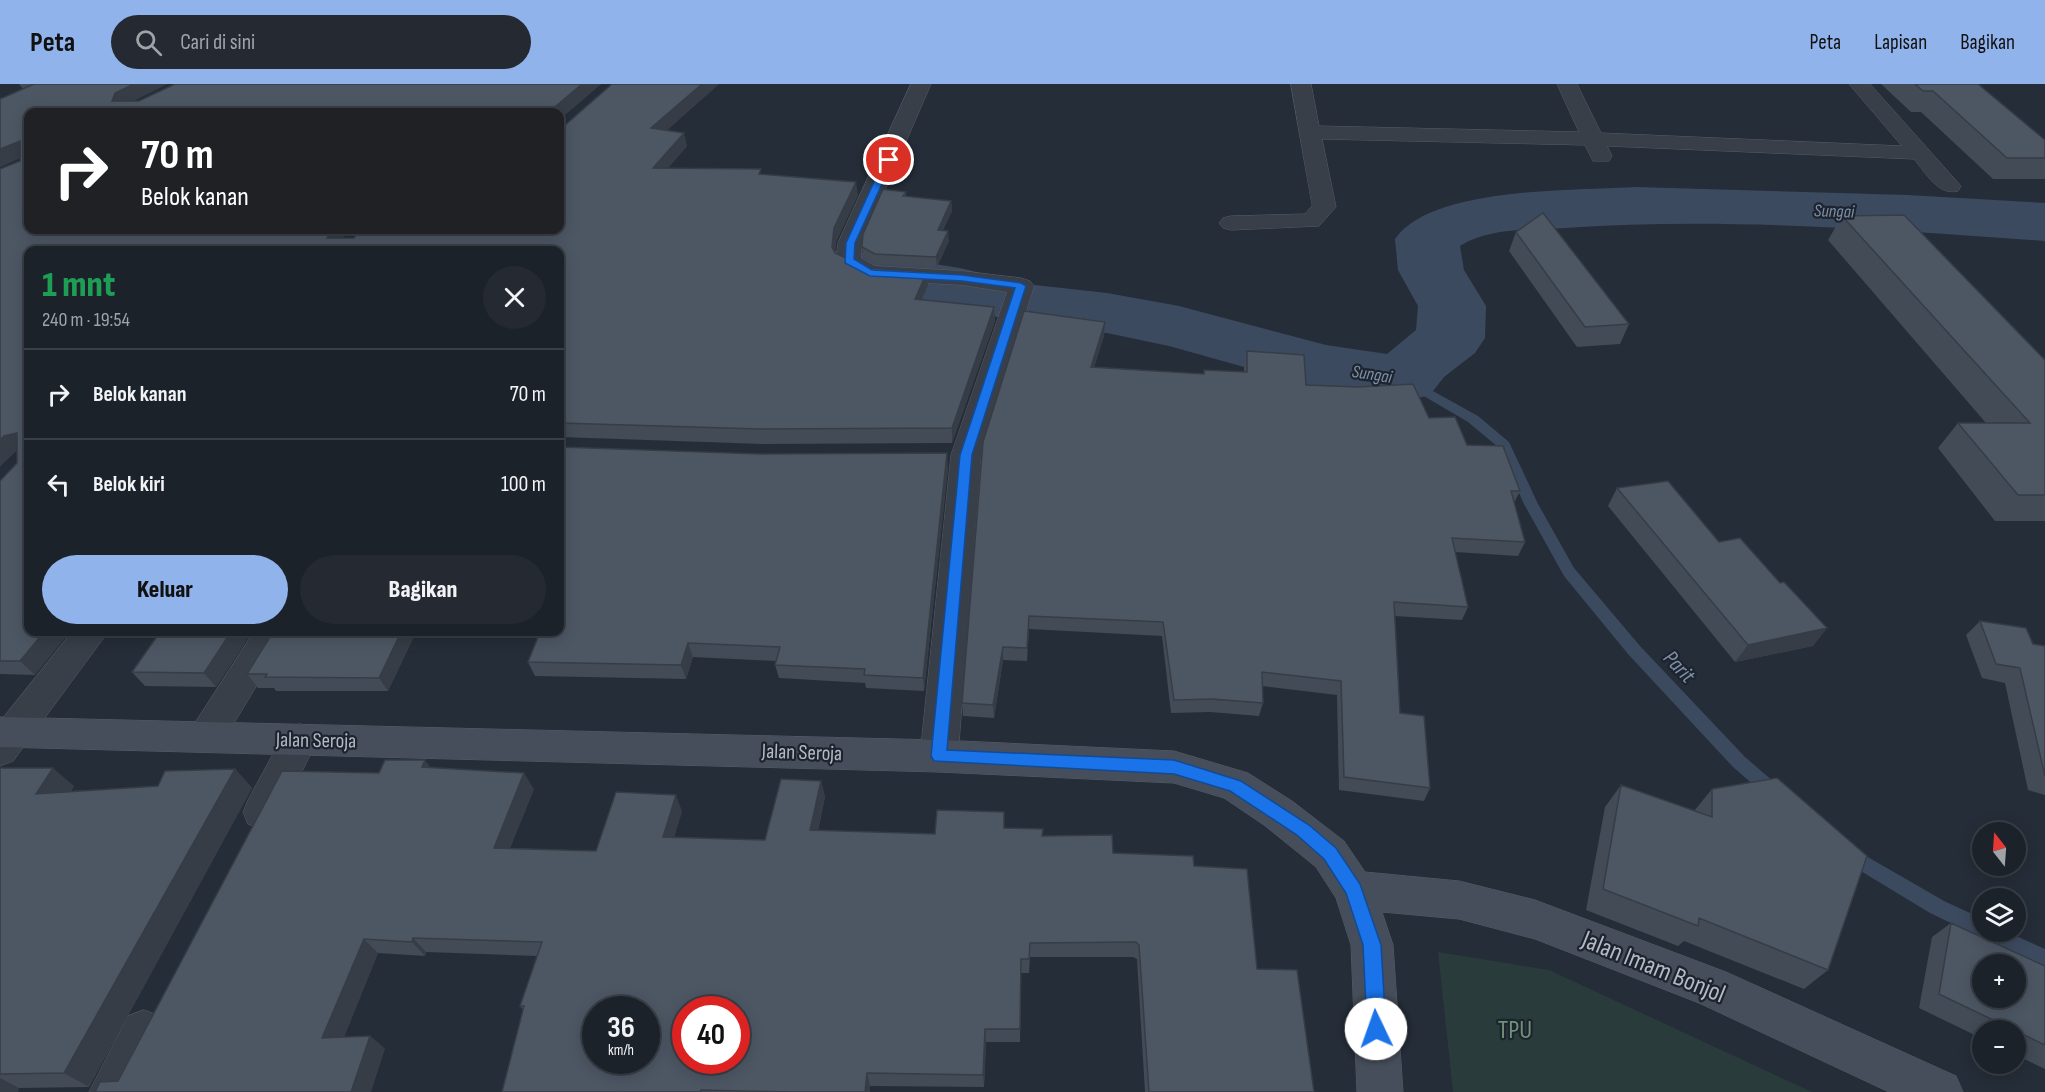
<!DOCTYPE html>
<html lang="id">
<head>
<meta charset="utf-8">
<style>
  :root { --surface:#1c222a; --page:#252a32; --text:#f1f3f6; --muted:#a0a4a8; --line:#3a3f47; --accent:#90b3ec }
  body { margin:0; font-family:"Sofia Sans Condensed",sans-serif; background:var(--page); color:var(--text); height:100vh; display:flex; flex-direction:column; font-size:22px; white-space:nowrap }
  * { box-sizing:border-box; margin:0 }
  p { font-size:20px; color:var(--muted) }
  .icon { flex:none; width:33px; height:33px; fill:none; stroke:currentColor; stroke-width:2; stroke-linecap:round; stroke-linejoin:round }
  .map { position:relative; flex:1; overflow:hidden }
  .details { position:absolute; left:24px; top:162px; width:540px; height:390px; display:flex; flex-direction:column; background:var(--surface); border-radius:12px; box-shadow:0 3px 15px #0003,0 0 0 2px var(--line) }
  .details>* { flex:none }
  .hud { position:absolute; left:24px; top:24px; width:540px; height:126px; border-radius:12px; box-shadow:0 3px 15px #0003,0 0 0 2px var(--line); background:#202124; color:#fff; overflow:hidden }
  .needle { width:39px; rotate:343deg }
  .buttons { position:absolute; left:1972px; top:738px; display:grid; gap:12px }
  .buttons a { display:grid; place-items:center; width:54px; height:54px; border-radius:50%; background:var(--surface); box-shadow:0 3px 15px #0003,0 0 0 2px var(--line); font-size:30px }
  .speed { position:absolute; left:582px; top:912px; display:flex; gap:12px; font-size:30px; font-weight:700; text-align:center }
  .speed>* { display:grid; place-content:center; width:78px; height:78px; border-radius:50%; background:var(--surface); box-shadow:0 3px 15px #0003,0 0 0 2px var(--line); line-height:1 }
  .speed small { font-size:15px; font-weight:400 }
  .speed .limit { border:9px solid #d22; background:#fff; color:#111 }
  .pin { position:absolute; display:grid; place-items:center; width:51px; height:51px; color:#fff; margin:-26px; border:3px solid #fff; border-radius:50%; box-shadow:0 2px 6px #0007 }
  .me { position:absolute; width:66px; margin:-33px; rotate:357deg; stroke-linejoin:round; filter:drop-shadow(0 0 4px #0008) }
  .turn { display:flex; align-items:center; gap:21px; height:126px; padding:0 18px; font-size:27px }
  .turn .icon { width:78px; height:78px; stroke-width:2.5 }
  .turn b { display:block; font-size:42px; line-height:51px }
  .round { display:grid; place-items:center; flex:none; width:63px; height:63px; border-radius:32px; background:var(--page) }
  .headline { display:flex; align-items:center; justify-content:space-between; height:102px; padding:0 18px }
  h1 { font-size:36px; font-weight:800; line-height:45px; color:#1e9e55 }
  .cta { display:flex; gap:12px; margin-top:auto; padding:12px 18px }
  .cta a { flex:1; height:69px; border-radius:36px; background:var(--accent); color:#111; font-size:24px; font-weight:800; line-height:69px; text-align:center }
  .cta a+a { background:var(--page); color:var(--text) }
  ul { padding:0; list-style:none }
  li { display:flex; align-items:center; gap:18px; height:90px; padding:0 18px; border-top:2px solid var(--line) }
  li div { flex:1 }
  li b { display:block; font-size:22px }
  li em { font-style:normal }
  header { display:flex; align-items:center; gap:36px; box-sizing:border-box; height:84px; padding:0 30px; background:var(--accent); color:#111 }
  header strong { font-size:28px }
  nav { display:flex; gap:33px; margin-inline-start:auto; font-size:21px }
  .search { width:420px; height:54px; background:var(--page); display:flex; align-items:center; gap:15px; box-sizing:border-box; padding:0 21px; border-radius:33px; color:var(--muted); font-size:22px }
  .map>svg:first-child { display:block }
</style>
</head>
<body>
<header>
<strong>Peta</strong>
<div class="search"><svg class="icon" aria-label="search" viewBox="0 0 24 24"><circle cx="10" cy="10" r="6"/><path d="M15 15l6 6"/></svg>Cari di sini</div>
<nav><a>Peta</a><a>Lapisan</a><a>Bagikan</a></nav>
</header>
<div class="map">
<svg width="2045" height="1008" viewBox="0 0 2045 1008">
  <rect width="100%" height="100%" fill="#252d38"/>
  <path fill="#293b3b" d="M1438,868L1549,886L1812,1008H1453Z"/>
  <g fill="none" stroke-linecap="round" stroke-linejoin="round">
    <path fill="#3c4a60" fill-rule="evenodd" d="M1404,291L1478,332L1509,358L1538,420L1574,484L1640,562L1745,673L1782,705L1785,710L1782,715L1776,718L1770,715L1733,683L1628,570L1564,492L1524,420L1498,363L1468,338L1400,298V292Z
      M1847,761L1944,817L1983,835V848H2007L2045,865V884L1930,829L1841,775L1838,769L1841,763Z"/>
    <path fill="#3c4a60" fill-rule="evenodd" d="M1637,103L1907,111L2045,119V157C1887,146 1724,133 1566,144C1531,146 1491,143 1460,162L1464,186L1486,222L1485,254L1475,269L1444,293L1430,311L1404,318L1323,305L1169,262L1107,249L1026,240L960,224L865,209L810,205L787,199L777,185L787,171L810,165L865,169L960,184L1026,200L1107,209L1179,222L1326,261L1387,270L1416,246L1418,222L1398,186L1395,155C1432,102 1575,107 1637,103Z"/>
    <g stroke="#565d67" stroke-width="1">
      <path id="street" d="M911,0H931L862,159L861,174L875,182L962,187L1021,194L1030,197L1034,202L981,371L958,672L952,683L939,688L926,683L920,672L951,371L1007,208L962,201L870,196L839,182L836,177L838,159Z
        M1291,0H1311L1319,42L1579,48L1557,0H1577L1601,49L1902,62L1849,0H1870L1961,102L1958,107C1938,112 1926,89 1914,75L1607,62L1612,72L1609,77H1593L1585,61L1322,55L1336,123L1319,142L1231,146L1223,144L1219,139L1223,134L1231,132L1305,130L1312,122Z
        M72,548H108L13,677L0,682V638Z
        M254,548H289L219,664L206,668L193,664L188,653L193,642Z
        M300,640L313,644L318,655L276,740L262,745L248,740L243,728L248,716L287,644Z
        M144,926L160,932L166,948L137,1008H89L128,932Z"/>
    </g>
    <g stroke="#565d67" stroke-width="1">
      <path id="secondary" d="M0,633L939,656L1174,667L1248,689L1292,717L1344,757L1365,788L1459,797L1535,816L1726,888L1956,992L1963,1008H1889L1699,919L1535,855L1459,835L1382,828L1393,861L1403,1008H1357L1351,861L1336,814L1316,783L1264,741L1224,714L1174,699L939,688L0,663Z"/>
    </g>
    <use href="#street" fill="#383f49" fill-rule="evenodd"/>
    <use href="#secondary" fill="#464e5b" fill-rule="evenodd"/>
  </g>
  <path fill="#424b56" d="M19,0H167L133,17L601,0L560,35V28L28,146H348L342,154H354L564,42L612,0H719L667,46L687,62L668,84L762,90L858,111L836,158L835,169L868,184L927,188L928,201L922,216L994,223L995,237L952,359L763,360L560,353V358V166H28L35,591L0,590V397L17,379V366L0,382V85L20,77V74L0,83V15L23,5Z
    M1881,0H1978L2045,56V95H1993L1921,28H1911Z
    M906,108V113L951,117L952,127L943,146L949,157L937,183L876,180L863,173L862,163Z
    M1842,132L2045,276V437H1995L1938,364L1958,339H1986L1828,156Z
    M1516,148L1629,240L1620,260L1577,263L1509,167Z
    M1105,238L1104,252L1094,283L1204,290V286L1244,288V280L1247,267L1306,301L1429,334L1467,361L1520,407L1514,419L1525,458L1518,472L1455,468L1468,523L1462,536L1394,532L1400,629L1430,704L1424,717L1339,706L1337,611L1262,602L1263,619L1259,632L1210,628L1171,629L1162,552L1029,545L1027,577L1003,576L994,634L963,632L962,619Z
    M948,383L924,607L866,604L865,599L779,594L775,581L776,577L693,573L686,595L535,592L528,578Z
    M1617,404L1719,458L1780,499L1827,544L1813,562L1735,578L1608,422Z
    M1980,537L2033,560L2045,562V711L2028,706L2005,599L1982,594L1966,551Z
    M160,548H252L216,603L145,602L132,588Z
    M416,548L388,607H276L274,604H258L247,590Z
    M0,684L74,702L71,707L158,702L235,685L252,704L89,1003L19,1004L0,1008Z
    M431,684L534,705L510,764L596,767L682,727L674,753L765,756L821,697L825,713L818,747L935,750L1005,744L1042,752L1113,769L1194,782L1257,885L1314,1008H1145L1137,875L1133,873H1030L1029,889H1021L1020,958H986L984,1003L870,1002V1008H502L523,926L520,922L537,872L426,868L425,872L378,869L344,953L370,952L385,965L118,997L379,689Z
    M1621,701L1694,727L1712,705L1828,886L1804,905L1684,857L1678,862L1586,826L1605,723Z
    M1951,839L2045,882V985L2016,971V946H1983V955L1919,924L1932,853Z"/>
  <path fill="#363d46" d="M134,0H167L123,22L112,17L115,9Z
    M582,0H601L560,35V28H554L555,23Z
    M702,0H719L654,57L651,44Z
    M684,49L687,62L657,97L653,84Z
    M20,57L28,70L0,83V65Z
    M856,98L858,111L836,158L834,177L832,163L834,144Z
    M951,117L952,127L938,155V146Z
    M332,146H348L334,166L327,154Z
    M948,147L949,157L937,183L936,173Z
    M927,188L928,201L916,229L915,215Z
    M994,223L995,237L952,359V344Z
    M1105,238L1104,252L1090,296L1091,283Z
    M17,349L28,363L16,366L0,382V356L4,352Z
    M947,369L948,383L924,607L923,594Z
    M1029,532V545L1027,577V564Z
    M1827,544L1813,562L1735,578L1748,561Z
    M44,548H70L35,591L20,577Z
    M231,548H252L216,603L204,589Z
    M401,548H416L388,607L379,594Z
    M688,559L693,573L686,595L681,581Z
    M1003,563V576L994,634L993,621Z
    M425,676L437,693L422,683Z
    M53,684L74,702L58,728L36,710Z
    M235,685L252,704L89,1003L64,989Z
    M524,689L534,705L504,779L494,764Z
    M821,697L825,713L814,762L810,746Z
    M676,711L682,727L670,768L663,753Z
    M413,854L426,868L425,872L412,858Z
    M364,855L378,869L338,967L322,954Z
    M985,945L986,958L984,1003L983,991Z
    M370,952L385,965L371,1008H351Z
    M867,989L870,1002V1008H865Z
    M0,994L19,1004L18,1008H0Z"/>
  <path fill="#4d5764" stroke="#363d46" stroke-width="1.5" fill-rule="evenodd" d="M34,0H134L115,9L112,17H139L175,0H582L555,23L554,28H28V146H332L327,154H354L359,146H560V43L564,42L612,0H702L651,44L684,49L653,84L761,85L759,90L856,98L834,144L832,163L835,169L868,184L927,188L915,215L994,223L952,344L760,345L560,339V166H28V548H44L20,577H0V397L17,379V349L4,352L0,356V85L20,77V57L0,65V15Z
    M1915,0H1978L2045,56V74H2007L1933,7H1923Z
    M883,105L906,108L903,112L951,117L938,146L948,147L936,173L875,170L862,163L863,150Z
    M1543,129L1629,240L1585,243L1516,148Z
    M1904,131L2045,276V411H2018L1958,339H2030L1842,132Z
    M1024,227L1105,238L1091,283L1204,290V286L1247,288V267L1304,271L1306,301L1358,303L1413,300L1429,334L1455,333L1467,361L1503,362L1520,407H1511L1525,458L1452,454L1468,523L1394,518L1400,629L1424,632L1430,704L1344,693L1341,597L1262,588L1263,619L1212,615L1174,616L1163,538L1029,532L1027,564L1003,563L993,621L962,619L983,358Z
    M560,363L760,370L947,369L923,594L864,591L865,585L775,581L780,563L688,559L681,581L528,578L540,548H560Z
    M1668,397L1719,458L1740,454L1780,499L1784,498L1827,544L1748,561L1617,404Z
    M1980,537L2026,544L2033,560L2045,562V692L2020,584L1996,580Z
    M160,548H231L204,589L132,588Z
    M273,548H401L379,594L265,593L267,590H247Z
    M385,676H425L422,683L524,689L494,764L596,767L616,708L676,711L663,753L765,756L781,695L821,697L810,746L935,750L937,726L1004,728V744L1043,745L1042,752L1112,751L1113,769L1193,772L1194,782L1247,785L1257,885L1297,886L1314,1008H1149L1139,861L1136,858L1030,859L1029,875H1021L1020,945H985L983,991L867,989L865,1008H792L701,1006V1008H502L524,922H520L542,858L413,854L412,858L364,855L322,954L370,952L351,1008H95L100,998L118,997L282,687L379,689ZM596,926H646V976H596ZM686,926H736V976H686Z
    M0,684H53L36,710L158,702L165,687L235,685L64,989L0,990Z
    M1777,694L1867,772L1828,886L1699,834L1698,842L1603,805L1621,701L1712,733V705Z
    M1951,839L2045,882V961L2016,947V946H2014L1939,910ZM1983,880H2016V914H1983Z"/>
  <path fill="#1a73e8" stroke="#114b97" stroke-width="1.5" d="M889,73L893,76L855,159L854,175L872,186L962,191L1021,199L1026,202L972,371L947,666L1174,676L1241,697L1309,741L1336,764L1360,800L1381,861L1386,945L1383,952L1376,954L1370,952L1367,945L1363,861L1346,809L1324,775L1297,751L1230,707L1174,690L934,677L931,672L960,371L1015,204L962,197L870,192L845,179L846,159L884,76Z"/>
  <g text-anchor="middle" stroke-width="4.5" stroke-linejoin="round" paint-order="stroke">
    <g font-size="18" font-style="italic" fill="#7e90aa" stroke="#1d242e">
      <text transform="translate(1834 127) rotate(2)" y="6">Sungai</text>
      <text transform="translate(1372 290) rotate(9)" y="6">Sungai</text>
    </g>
    <g font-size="21" fill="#b3bac5" stroke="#1d242e">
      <text transform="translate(316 656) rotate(1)" y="7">Jalan Seroja</text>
      <text transform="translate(802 668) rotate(2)" y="7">Jalan Seroja</text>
    </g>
    <g font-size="22" font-style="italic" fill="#7e90aa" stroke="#1d242e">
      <text transform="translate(1680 582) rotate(47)" y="8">Parit</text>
    </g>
    <g font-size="26" fill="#b3bac5" stroke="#1d242e">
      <text transform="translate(1654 882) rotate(22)" y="9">Jalan Imam Bonjol</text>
    </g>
    <g font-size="26" fill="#6d9376" stroke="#1d242e">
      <text x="1515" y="954">TPU</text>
    </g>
  </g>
</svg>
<div class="buttons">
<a><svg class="needle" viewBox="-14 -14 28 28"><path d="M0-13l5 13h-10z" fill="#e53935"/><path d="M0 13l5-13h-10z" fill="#a0a4a8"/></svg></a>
<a><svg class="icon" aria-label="layers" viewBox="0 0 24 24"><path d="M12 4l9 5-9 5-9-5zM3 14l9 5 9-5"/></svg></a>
<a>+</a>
<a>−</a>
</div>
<div class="speed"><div>36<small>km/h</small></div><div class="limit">40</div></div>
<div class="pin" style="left:889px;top:76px;background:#d93025"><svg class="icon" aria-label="arrive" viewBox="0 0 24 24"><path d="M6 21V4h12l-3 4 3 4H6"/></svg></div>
<svg class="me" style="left:1376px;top:945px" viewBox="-20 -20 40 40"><circle r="19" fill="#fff"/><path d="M0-13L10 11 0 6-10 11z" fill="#1a73e8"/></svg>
<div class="hud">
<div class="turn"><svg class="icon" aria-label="right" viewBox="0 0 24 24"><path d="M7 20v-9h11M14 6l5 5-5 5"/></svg><div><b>70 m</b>Belok kanan</div></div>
</div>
<section class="details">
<div class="headline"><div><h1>1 mnt</h1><p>240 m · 19:54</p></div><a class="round"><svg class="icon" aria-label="close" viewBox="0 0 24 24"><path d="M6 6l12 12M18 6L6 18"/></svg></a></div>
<ul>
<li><svg class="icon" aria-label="right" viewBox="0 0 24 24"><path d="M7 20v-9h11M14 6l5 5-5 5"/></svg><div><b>Belok kanan</b></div><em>70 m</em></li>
<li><svg class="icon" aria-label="left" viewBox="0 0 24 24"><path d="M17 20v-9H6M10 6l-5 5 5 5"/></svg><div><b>Belok kiri</b></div><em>100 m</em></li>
</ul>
<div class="cta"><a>Keluar</a><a>Bagikan</a></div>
</section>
</div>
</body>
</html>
